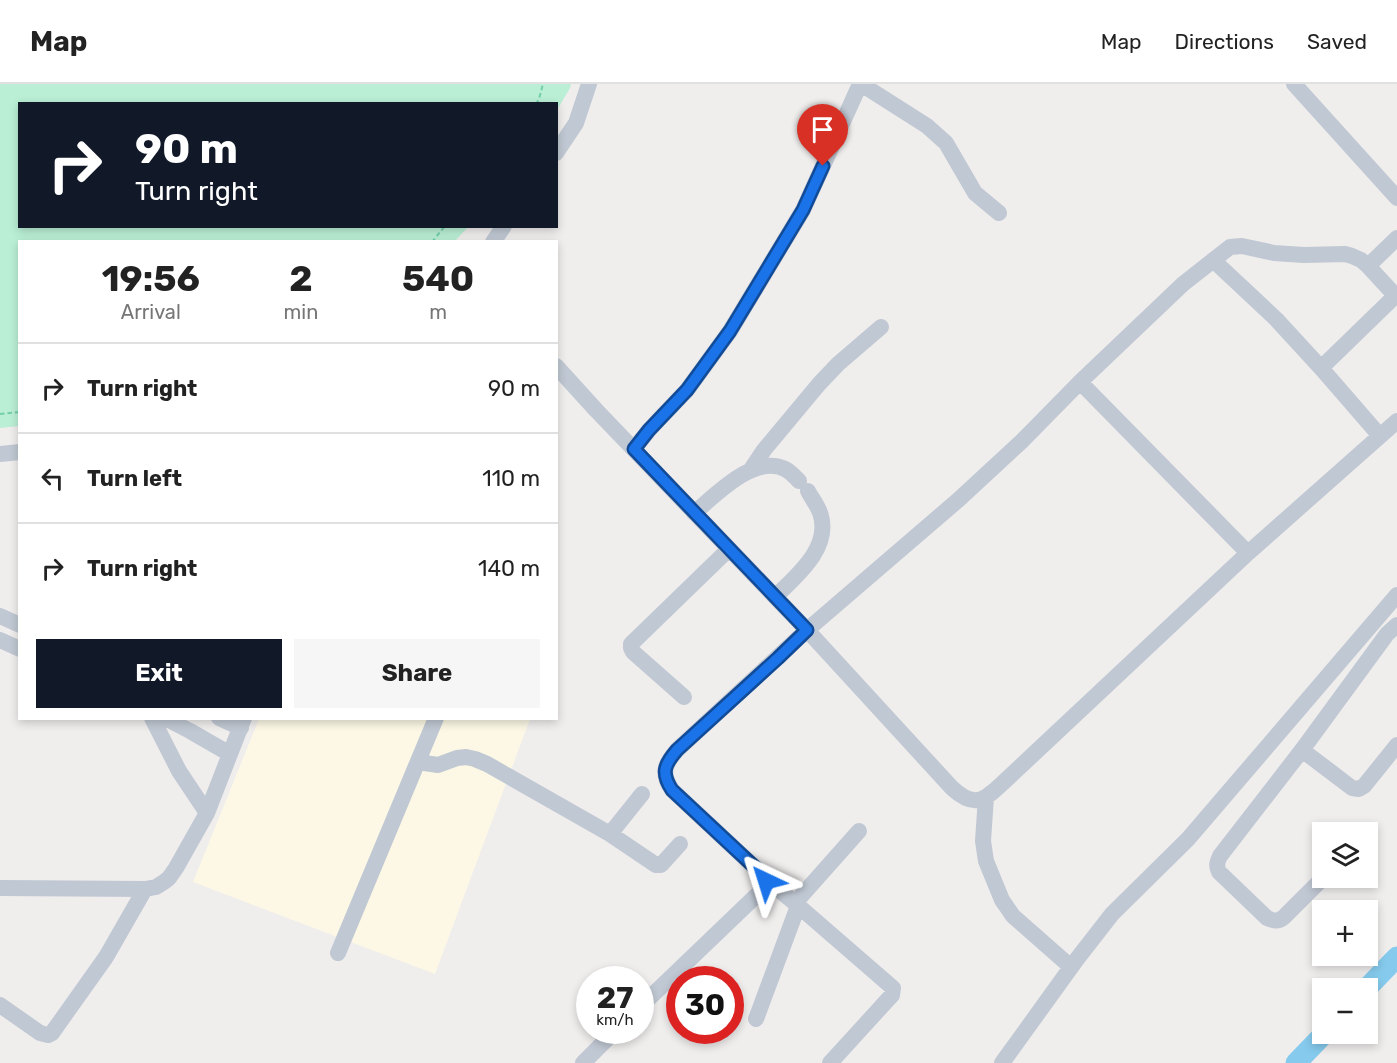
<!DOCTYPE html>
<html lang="en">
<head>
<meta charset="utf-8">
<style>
  :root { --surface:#fff; --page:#f6f6f6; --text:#222; --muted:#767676; --line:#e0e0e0; --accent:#111827 }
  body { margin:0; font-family:Rubik,sans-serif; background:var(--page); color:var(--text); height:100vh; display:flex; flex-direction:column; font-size:22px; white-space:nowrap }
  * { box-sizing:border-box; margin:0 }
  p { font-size:20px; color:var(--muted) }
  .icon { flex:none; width:33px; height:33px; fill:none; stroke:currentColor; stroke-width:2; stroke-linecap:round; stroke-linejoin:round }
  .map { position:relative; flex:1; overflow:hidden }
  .panel { position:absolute; left:18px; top:156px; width:540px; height:480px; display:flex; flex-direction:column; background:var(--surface); border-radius:0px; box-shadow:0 3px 9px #0003 }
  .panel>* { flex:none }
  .banner { position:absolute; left:18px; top:18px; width:540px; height:126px; border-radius:0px; box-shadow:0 3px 9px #0003; background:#111827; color:#fff; overflow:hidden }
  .controls { position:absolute; left:1312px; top:738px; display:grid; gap:12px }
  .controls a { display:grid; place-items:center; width:66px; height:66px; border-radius:0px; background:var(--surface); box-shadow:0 3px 9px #0003; font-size:30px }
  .speed { position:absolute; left:576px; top:882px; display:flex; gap:12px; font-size:30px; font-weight:700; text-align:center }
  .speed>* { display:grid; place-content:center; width:78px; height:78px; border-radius:50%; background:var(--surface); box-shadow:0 3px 9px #0003; line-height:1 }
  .speed small { font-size:15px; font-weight:400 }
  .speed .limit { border:9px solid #d22; background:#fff; color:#111 }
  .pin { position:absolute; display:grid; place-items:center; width:51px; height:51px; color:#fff; margin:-62px -26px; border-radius:50% 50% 50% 0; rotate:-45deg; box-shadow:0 0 6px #0007 }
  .pin .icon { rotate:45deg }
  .me { position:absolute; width:66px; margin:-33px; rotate:319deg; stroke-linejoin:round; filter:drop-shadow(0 0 4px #0008) }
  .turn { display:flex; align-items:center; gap:21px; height:126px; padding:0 18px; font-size:27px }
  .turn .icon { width:78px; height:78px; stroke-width:2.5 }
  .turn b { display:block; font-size:42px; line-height:51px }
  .eta { display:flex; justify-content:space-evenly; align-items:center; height:102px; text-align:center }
  .eta b { font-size:36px; font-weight:700; line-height:42px }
  .cta { display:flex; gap:12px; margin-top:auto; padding:12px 18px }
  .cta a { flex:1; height:69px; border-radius:0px; background:var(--accent); color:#fff; font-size:24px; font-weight:700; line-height:69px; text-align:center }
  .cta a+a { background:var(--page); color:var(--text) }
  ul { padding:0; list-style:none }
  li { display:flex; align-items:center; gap:18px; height:90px; padding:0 18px; border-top:2px solid var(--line) }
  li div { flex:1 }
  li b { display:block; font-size:22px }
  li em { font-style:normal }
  header { display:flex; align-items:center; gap:36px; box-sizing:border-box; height:84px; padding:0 30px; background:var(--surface); border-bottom:2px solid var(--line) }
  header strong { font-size:28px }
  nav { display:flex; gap:33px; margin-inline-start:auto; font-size:21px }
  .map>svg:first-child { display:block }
</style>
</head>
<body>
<header>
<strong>Map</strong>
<nav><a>Map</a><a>Directions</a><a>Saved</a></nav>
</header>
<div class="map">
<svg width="1397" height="979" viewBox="0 0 1397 979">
  <rect width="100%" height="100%" fill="#f0eded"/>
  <path fill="#fcf8e5" d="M259,635H530L435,890L193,798Z"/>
  <path fill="#baefd5" d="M0,0H571L570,4L557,26L556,20H20V142L468,143L454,158H20L19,342L0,344Z"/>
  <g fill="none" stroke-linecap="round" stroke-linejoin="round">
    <path stroke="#86cbed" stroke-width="21" d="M1367,904L1397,873
      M1296,979L1324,950"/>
    <path stroke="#72ceab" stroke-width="2" stroke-dasharray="4.5 3" stroke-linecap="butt" d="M536,20L539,15L543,0
      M432,158L445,142
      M0,330L20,328"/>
    <path stroke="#c0c8d3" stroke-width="16" d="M861,0L927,42L946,59L975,109L999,129
      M1294,0L1397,114
      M556,69L576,39L589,0
      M493,158L504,142
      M1213,176L1276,235L1321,284L1380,352
      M1368,182L1397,154
      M556,282L596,326L807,546L952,704C977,727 986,714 1007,695L1248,469L1397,337
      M1080,298L1248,469
      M634,365L649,346L687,306L730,247L803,126L860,0
      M0,370L20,368
      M752,384L764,366L819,300L838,280L881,243
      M694,429C716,411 754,370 785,385C791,388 795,393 799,397
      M775,513C796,492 830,465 821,432C819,423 812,415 808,407
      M0,532L20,541
      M0,556L20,565
      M684,613L633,568L631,564V560L729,465
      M152,634L179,687L207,729
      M165,634L190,647L230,670
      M219,634L241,644
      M1302,666L1352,704L1359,705L1364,702L1397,661
      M418,678L438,681L457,674L466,673L475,675L487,680L610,750L656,781H661L680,760
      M986,713L983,757L986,777L1002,816L1013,832L1071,883
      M610,750L642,710
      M1323,794L1284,833C1278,838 1274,837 1267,834L1219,788C1216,782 1217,778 1220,772L1302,666L1387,550L1397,541
      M766,797L773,801L795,819L893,904L892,911L830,979
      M0,804L145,805L156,803L164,798L169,794L176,784L207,729L244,634
      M795,819L859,747
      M338,869L436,634
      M0,921L40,949L48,951L52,949L106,873L145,805
      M640,923L762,806L766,800L764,793L762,790L672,706C661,689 664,681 677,666L807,546L957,417L1023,356L1080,298L1183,200L1230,163L1242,162L1274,169L1304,171L1345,170L1352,172L1361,176L1368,182L1392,208L1393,210L1391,216L1321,284
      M756,935L798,822
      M583,979L616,946
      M1002,979L1077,875L1112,830L1188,755L1397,511"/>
  </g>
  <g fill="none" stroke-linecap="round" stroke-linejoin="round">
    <g stroke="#114b97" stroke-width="15">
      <path id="route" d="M766,797L762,790L672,706C661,689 664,681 677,666L778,574L807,546L634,365L649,346L687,306L730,247L803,126L823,82"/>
    </g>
    <use href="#route" stroke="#1a73e8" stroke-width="10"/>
  </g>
</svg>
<div class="controls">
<a><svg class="icon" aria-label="layers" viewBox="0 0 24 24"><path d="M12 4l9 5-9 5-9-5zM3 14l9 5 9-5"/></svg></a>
<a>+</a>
<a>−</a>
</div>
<div class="speed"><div>27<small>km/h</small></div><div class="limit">30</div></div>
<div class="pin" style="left:823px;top:82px;background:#d93025"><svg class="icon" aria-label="arrive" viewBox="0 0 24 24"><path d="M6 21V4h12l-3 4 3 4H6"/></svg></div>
<svg class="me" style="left:766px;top:797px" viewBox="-20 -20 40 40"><path d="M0-17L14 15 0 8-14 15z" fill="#1a73e8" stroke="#fff" stroke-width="4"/></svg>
<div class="banner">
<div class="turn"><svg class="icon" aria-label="right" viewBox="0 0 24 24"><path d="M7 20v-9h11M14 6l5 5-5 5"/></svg><div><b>90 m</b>Turn right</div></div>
</div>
<section class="panel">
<div class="eta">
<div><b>19:56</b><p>Arrival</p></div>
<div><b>2</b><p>min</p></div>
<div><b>540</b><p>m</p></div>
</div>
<ul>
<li><svg class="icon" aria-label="right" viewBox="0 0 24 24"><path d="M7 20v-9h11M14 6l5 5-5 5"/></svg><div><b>Turn right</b></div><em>90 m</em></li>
<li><svg class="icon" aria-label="left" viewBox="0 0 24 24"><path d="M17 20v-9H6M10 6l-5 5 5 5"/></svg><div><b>Turn left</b></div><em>110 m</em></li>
<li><svg class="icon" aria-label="right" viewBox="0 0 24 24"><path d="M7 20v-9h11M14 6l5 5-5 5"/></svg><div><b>Turn right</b></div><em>140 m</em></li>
</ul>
<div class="cta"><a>Exit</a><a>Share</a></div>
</section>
</div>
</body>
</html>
